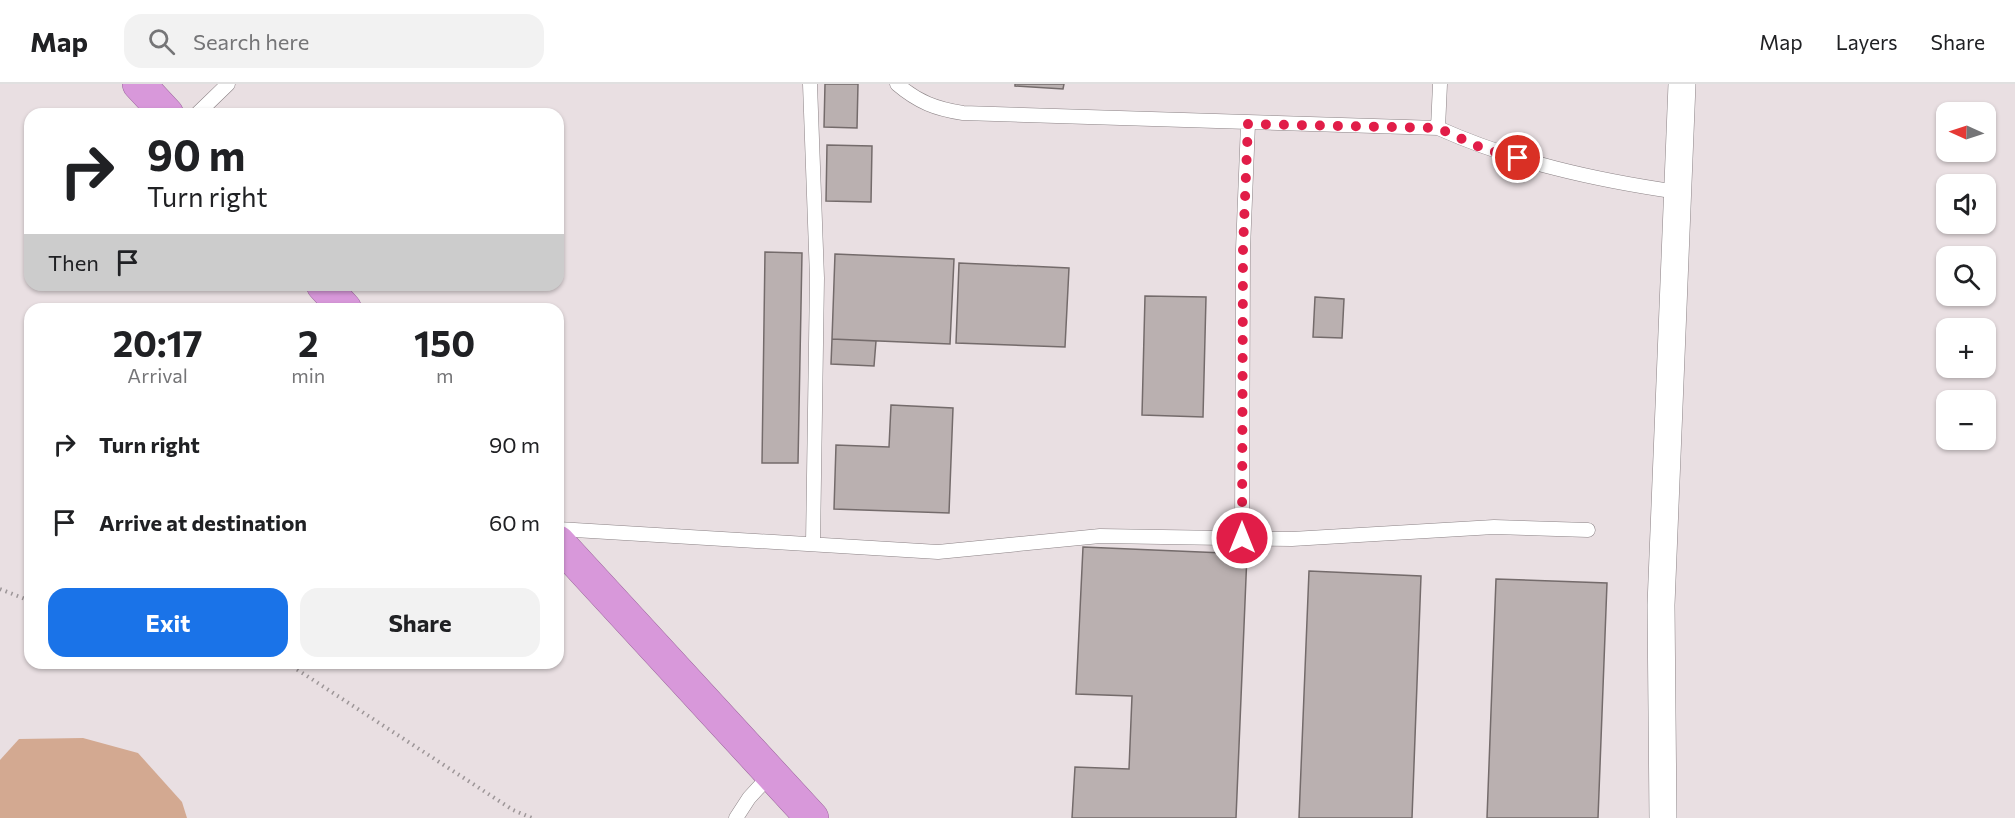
<!DOCTYPE html>
<html lang="en">
<head>
<meta charset="utf-8">
<style>
  :root { --surface:#fff; --page:#f2f2f2; --text:#202124; --muted:#757577; --line:#e0e0e0; --accent:#1a73e8 }
  body { margin:0; font-family:Commissioner,sans-serif; background:var(--page); color:var(--text); height:100vh; display:flex; flex-direction:column; font-size:22px; white-space:nowrap }
  * { box-sizing:border-box; margin:0 }
  p { font-size:20px; color:var(--muted) }
  .icon { flex:none; width:33px; height:33px; fill:none; stroke:currentColor; stroke-width:2; stroke-linecap:round; stroke-linejoin:round }
  .map { position:relative; flex:1; overflow:hidden }
  .side { position:absolute; left:24px; top:219px; width:540px; height:366px; display:flex; flex-direction:column; background:var(--surface); border-radius:18px; box-shadow:0 2px 4px #0004 }
  .side>* { flex:none }
  .hud { position:absolute; left:24px; top:24px; width:540px; height:183px; border-radius:18px; box-shadow:0 2px 4px #0004; background:#fff; color:var(--text); overflow:hidden }
  .needle { width:39px; rotate:273deg }
  .controls { position:absolute; left:1936px; top:18px; display:grid; gap:12px }
  .controls a { display:grid; place-items:center; width:60px; height:60px; border-radius:12px; background:var(--surface); box-shadow:0 2px 4px #0004; font-size:30px }
  .pin { position:absolute; display:grid; place-items:center; width:51px; height:51px; color:#fff; margin:-26px; border:3px solid #fff; border-radius:50%; box-shadow:0 2px 6px #0007 }
  .me { position:absolute; width:66px; margin:-33px; rotate:0deg; stroke-linejoin:round; filter:drop-shadow(0 0 4px #0008) }
  .turn { display:flex; align-items:center; gap:21px; height:126px; padding:0 24px; font-size:27px }
  .turn .icon { width:78px; height:78px; stroke-width:2.5 }
  .turn b { display:block; font-size:42px; line-height:51px }
  .then { display:flex; align-items:center; height:57px; padding:0 24px; background:#0003; gap:12px; font-size:22px }
  .eta { display:flex; justify-content:space-evenly; align-items:center; height:102px; text-align:center }
  .eta b { font-size:36px; font-weight:700; line-height:42px }
  .primary-button { display:flex; gap:12px; margin-top:auto; padding:12px 24px }
  .primary-button a { flex:1; height:69px; border-radius:18px; background:var(--accent); color:#fff; font-size:24px; font-weight:700; line-height:69px; text-align:center }
  .primary-button a+a { background:var(--page); color:var(--text) }
  ul { padding:0; list-style:none }
  li { display:flex; align-items:center; gap:18px; height:78px; padding:0 24px }
  li div { flex:1 }
  li b { display:block; font-size:22px }
  li em { font-style:normal }
  header { display:flex; align-items:center; gap:36px; box-sizing:border-box; height:84px; padding:0 30px; background:var(--surface); border-bottom:2px solid var(--line) }
  header strong { font-size:28px }
  nav { display:flex; gap:33px; margin-inline-start:auto; font-size:21px }
  .search { width:420px; height:54px; background:var(--page); display:flex; align-items:center; gap:15px; box-sizing:border-box; padding:0 21px; border-radius:18px; color:var(--muted); font-size:22px }
  .map>svg:first-child { display:block }
</style>
</head>
<body>
<header>
<strong>Map</strong>
<div class="search"><svg class="icon" aria-label="search" viewBox="0 0 24 24"><circle cx="10" cy="10" r="6"/><path d="M15 15l6 6"/></svg>Search here</div>
<nav><a>Map</a><a>Layers</a><a>Share</a></nav>
</header>
<div class="map">
<svg width="2015" height="734" viewBox="0 0 2015 734">
  <rect width="100%" height="100%" fill="#e9dfe2"/>
  <path fill="#d3a991" d="M83,654L138,669L182,718L187,734H0V676L19,655Z"/>
  <path fill="#bab0b0" stroke="#746b6b" stroke-width="1.5" d="M825,0H858L857,44L824,43Z
    M1015,0H1064L1063,5L1015,2Z
    M827,61L872,62L871,118L826,117Z
    M765,168L802,169L798,379H762Z
    M835,170L954,175L950,260L832,255Z
    M959,179L1069,184L1065,263L956,259Z
    M1145,212L1206,213L1203,333L1142,331Z
    M1315,213L1344,215L1342,254L1313,253Z
    M832,255L876,257L874,282L831,280Z
    M891,321L953,324L949,429L834,425L836,361L889,363Z
    M1083,463L1247,470L1236,734H1072L1075,683L1129,685L1132,612L1076,610Z
    M1309,487L1421,492L1412,734H1299Z
    M1496,495L1607,499L1598,734H1487Z"/>
  <g fill="none" stroke-linecap="round" stroke-linejoin="round">
    <g stroke="#8b8285" stroke-width="15">
      <path id="service" d="M810,0L817,194L813,459
        M897,0C918,18 936,25 963,29L1438,44C1514,78 1595,96 1678,108
        M197,30L228,0
        M1438,44L1440,0
        M558,445L938,468L1100,452L1292,455L1494,443L1588,446
        M1242,454L1243,165L1248,40
        M736,734L749,714L771,690"/>
    </g>
    <g stroke="#8b8285" stroke-width="28">
      <path id="minor" d="M1663,734L1661,521L1682,0"/>
    </g>
    <g stroke="#9b669c" stroke-width="34">
      <path id="trunk" d="M139,0L167,30
        M323,201L345,225
        M558,458L812,734"/>
    </g>
    <path stroke="#9d9698" stroke-width="4" stroke-dasharray="1.5 4.5" stroke-linecap="butt" d="M0,505L30,517
      M287,579L513,726L532,734"/>
    <use href="#service" stroke="#fff" stroke-width="14"/>
    <use href="#minor" stroke="#fff" stroke-width="27"/>
    <use href="#trunk" stroke="#d898da" stroke-width="33"/>
  </g>
  <g fill="none" stroke-linecap="round" stroke-linejoin="round">
    <path stroke="#e11d48" stroke-width="10" stroke-dasharray="0 18" d="M1242,454L1243,165L1248,40L1438,44L1484,65L1518,74"/>
  </g>
</svg>
<div class="controls">
<a><svg class="needle" viewBox="-14 -14 28 28"><path d="M0-13l5 13h-10z" fill="#e53935"/><path d="M0 13l5-13h-10z" fill="#757577"/></svg></a>
<a><svg class="icon" aria-label="sound" viewBox="0 0 24 24"><path d="M4 9h4l5-4v14l-5-4H4zM17 9q2 3 0 6"/></svg></a>
<a><svg class="icon" aria-label="search" viewBox="0 0 24 24"><circle cx="10" cy="10" r="6"/><path d="M15 15l6 6"/></svg></a>
<a>+</a>
<a>−</a>
</div>
<div class="pin" style="left:1518px;top:74px;background:#d93025"><svg class="icon" aria-label="arrive" viewBox="0 0 24 24"><path d="M6 21V4h12l-3 4 3 4H6"/></svg></div>
<svg class="me" style="left:1242px;top:454px" viewBox="-20 -20 40 40"><circle r="17" fill="#e11d48" stroke="#fff" stroke-width="3"/><path d="M0-11L8 9 0 5-8 9z" fill="#fff"/></svg>
<div class="hud">
<div class="turn"><svg class="icon" aria-label="right" viewBox="0 0 24 24"><path d="M7 20v-9h11M14 6l5 5-5 5"/></svg><div><b>90 m</b>Turn right</div></div>
<div class="then">Then<svg class="icon" aria-label="arrive" viewBox="0 0 24 24"><path d="M6 21V4h12l-3 4 3 4H6"/></svg></div>
</div>
<section class="side">
<div class="eta">
<div><b>20:17</b><p>Arrival</p></div>
<div><b>2</b><p>min</p></div>
<div><b>150</b><p>m</p></div>
</div>
<ul>
<li><svg class="icon" aria-label="right" viewBox="0 0 24 24"><path d="M7 20v-9h11M14 6l5 5-5 5"/></svg><div><b>Turn right</b></div><em>90 m</em></li>
<li><svg class="icon" aria-label="arrive" viewBox="0 0 24 24"><path d="M6 21V4h12l-3 4 3 4H6"/></svg><div><b>Arrive at destination</b></div><em>60 m</em></li>
</ul>
<div class="primary-button"><a>Exit</a><a>Share</a></div>
</section>
</div>
</body>
</html>
